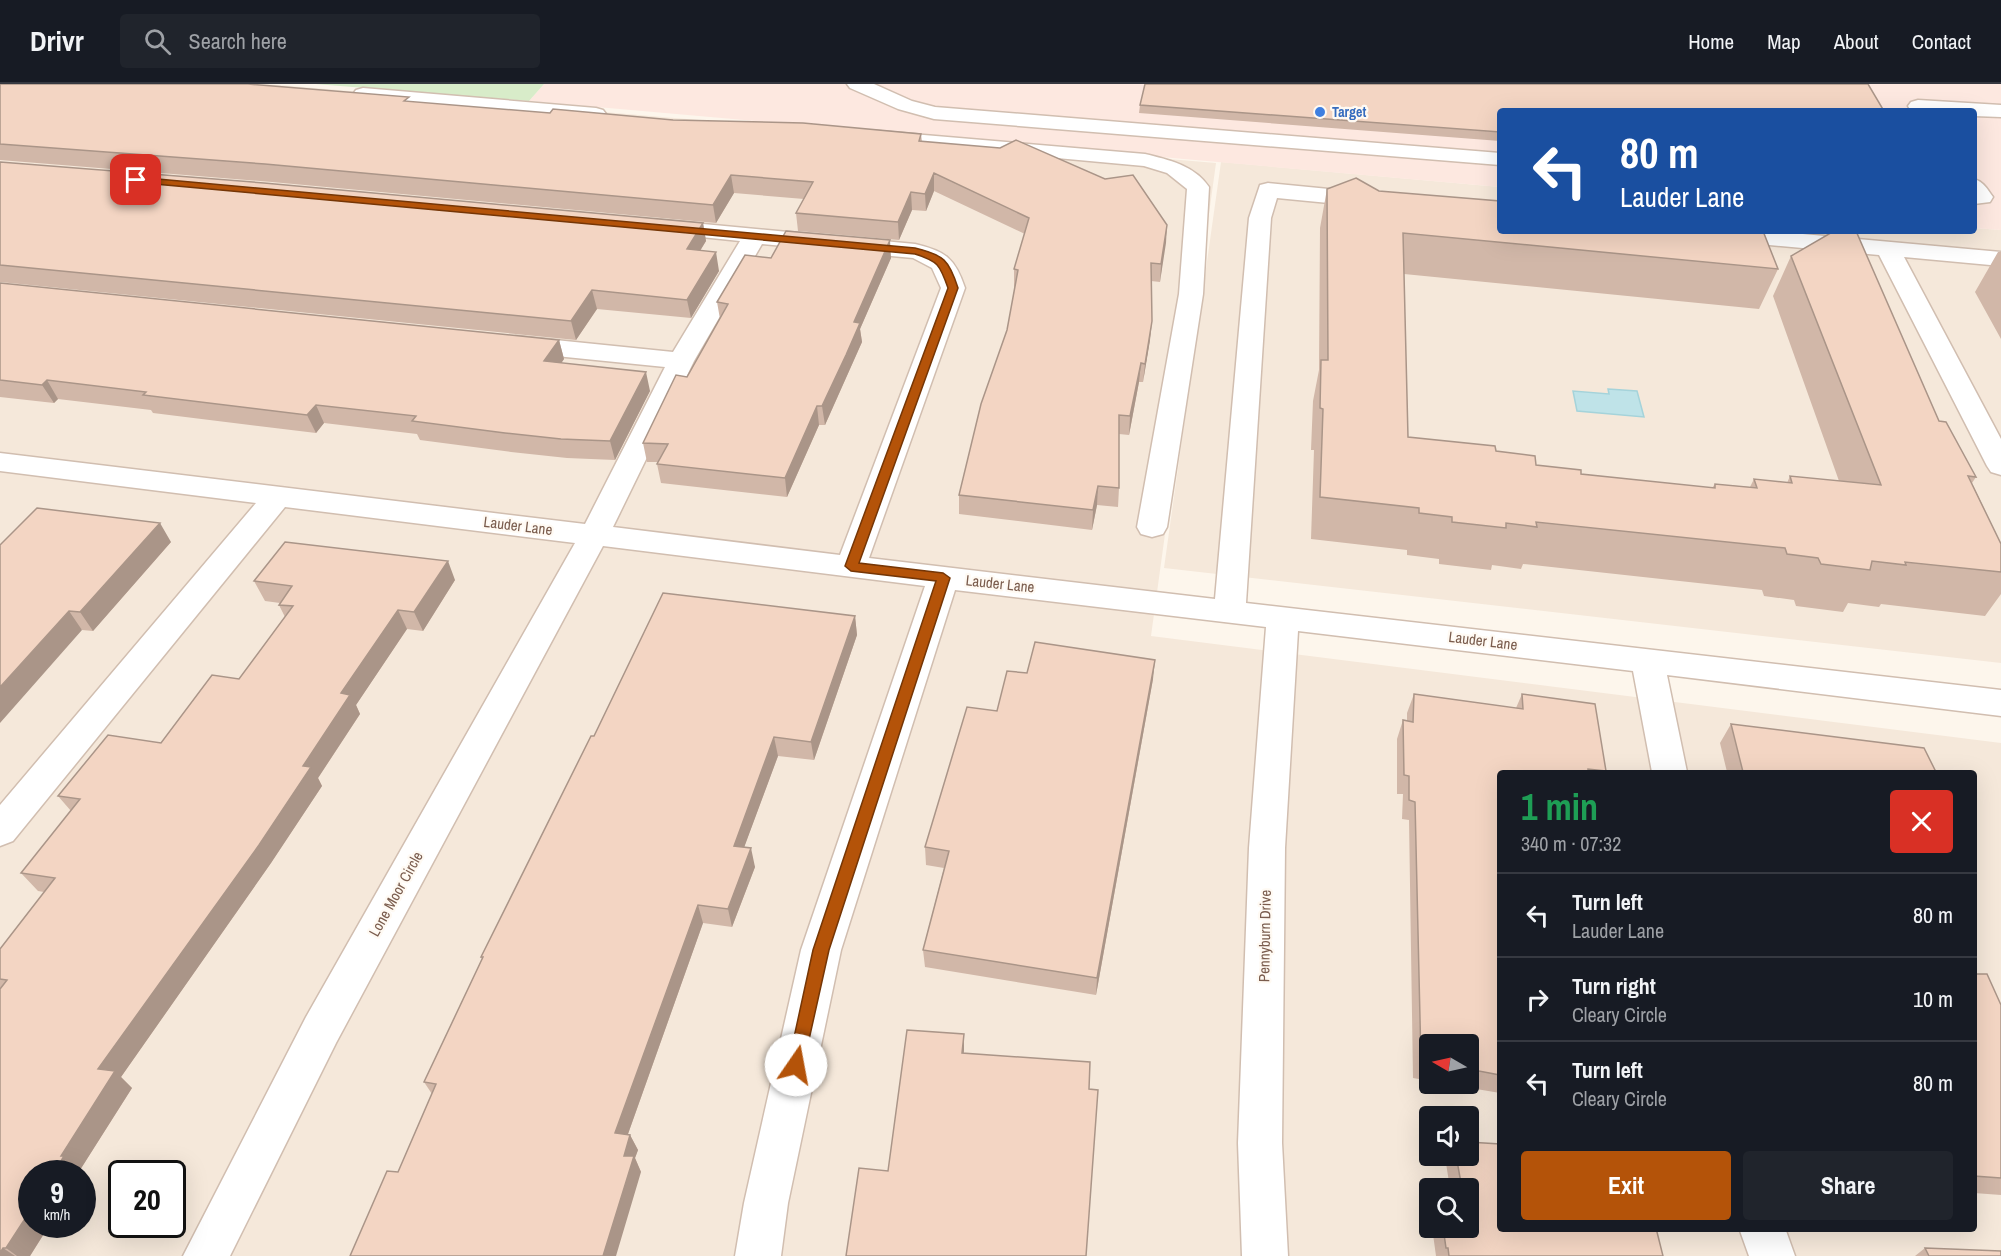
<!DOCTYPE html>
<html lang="en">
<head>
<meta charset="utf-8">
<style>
  :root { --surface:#171b24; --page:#20242c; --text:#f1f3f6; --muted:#9ea1a6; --line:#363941; --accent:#b45309 }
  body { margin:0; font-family:"Archivo Narrow",sans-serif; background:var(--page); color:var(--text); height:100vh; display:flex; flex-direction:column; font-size:22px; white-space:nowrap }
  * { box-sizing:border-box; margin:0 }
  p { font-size:20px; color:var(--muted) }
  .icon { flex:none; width:33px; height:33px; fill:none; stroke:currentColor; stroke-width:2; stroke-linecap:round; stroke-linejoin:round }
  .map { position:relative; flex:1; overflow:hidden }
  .drawer { position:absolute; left:1497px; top:686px; width:480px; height:462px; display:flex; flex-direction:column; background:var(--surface); border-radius:6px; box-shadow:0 6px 24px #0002 }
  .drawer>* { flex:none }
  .guide { position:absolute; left:1497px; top:24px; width:480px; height:126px; border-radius:6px; box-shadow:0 6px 24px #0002; background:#1a4fa0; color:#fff; overflow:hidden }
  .needle { width:39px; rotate:279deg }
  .controls { position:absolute; left:1419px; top:950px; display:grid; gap:12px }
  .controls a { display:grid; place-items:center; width:60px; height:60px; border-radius:6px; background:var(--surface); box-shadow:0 6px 24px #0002; font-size:30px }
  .speed { position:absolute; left:18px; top:1076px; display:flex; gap:12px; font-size:30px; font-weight:700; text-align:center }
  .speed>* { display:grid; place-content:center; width:78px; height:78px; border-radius:50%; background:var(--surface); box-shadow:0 6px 24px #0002; line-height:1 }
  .speed small { font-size:15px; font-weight:400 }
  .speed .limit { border:3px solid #111; border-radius:9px; background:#fff; color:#111 }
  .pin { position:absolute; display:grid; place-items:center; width:51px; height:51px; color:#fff; margin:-26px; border-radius:12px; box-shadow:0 3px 9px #0006 }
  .me { position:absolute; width:66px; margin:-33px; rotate:12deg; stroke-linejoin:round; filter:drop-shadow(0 0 4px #0008) }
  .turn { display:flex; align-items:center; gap:21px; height:126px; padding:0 24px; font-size:27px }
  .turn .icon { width:78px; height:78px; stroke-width:2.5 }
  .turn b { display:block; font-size:42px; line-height:51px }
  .round { display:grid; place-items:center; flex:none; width:63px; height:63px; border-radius:6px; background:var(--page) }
  .headline { display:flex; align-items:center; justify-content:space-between; height:102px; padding:0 24px }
  h1 { font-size:36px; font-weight:800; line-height:45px; color:#1e9e55 }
  .cta { display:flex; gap:12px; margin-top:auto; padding:12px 24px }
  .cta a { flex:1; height:69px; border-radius:6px; background:var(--accent); color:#fff; font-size:24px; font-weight:800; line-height:69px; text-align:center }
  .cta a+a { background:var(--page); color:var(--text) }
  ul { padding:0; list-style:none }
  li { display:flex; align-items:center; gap:18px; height:84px; padding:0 24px; border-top:2px solid var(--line) }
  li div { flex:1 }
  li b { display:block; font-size:22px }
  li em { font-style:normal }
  header { display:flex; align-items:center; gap:36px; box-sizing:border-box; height:84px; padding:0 30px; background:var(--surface); border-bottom:2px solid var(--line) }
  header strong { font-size:28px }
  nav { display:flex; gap:33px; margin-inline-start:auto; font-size:21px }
  .search { width:420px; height:54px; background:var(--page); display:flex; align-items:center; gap:15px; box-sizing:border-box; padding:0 21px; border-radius:6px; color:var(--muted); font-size:22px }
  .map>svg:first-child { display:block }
</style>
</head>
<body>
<header>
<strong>Drivr</strong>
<div class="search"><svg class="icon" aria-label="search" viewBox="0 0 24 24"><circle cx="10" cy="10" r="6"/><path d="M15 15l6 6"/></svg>Search here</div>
<nav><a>Home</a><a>Map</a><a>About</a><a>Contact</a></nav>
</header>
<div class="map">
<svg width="2001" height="1172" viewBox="0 0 2001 1172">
  <rect width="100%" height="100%" fill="#fdf6ec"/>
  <path fill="#f5e8da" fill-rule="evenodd" d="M0,0H266L1216,79L1151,552L2001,659V1172H0ZM1500,688H1974V1144H1500ZM1430,960H1468V999H1430ZM1430,1032H1468V1071H1430ZM32,1089H82V1140H32ZM122,1089H172V1140H122ZM1430,1104H1468V1143H1430Z
    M1221,78L1500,103V147H1974V144L2001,146V579L1164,484Z"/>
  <path fill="#fde8e0" d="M544,0H2001V146L1974,144V27H1500V103L529,17Z"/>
  <path fill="#d8ecc9" d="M315,0H544L529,17Z"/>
  <path fill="#bfe3e8" stroke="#a5d3da" stroke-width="1.5" d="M1608,305L1637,307L1644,333L1577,327L1573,307L1609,310Z"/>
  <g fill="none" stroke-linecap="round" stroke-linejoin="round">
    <g stroke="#d1beb0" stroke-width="3">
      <path id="minor" d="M847,0H874L912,17L935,23L1500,69V81L934,35L898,25L850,4Z
        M363,4L596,24L603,26L606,30L603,34L596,36L356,14L353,10L356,6Z
        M1918,16L2001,21V33L1974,32V27H1911L1908,22L1911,18Z
        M877,47L1145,70C1169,76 1194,81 1209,103L1203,210L1167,443L1163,450L1152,453L1141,450L1137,443L1179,210L1187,105L1167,89L1144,82L870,57L866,53L870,49Z
        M1974,95C1984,98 1987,105 1993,113L1990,118L1974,120Z
        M1268,99L1370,109L1378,111L1381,116L1378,121L1370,123L1277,114L1271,134L1246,519L2001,606V632L1667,591L1687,688H1652L1633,587L1298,547L1285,764L1282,1059L1288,1172H1242L1238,1059L1249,764L1266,543L955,506L841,866L788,1119L781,1172H735L744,1119L801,866L925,502L603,462L336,959L230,1172H183L306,933L575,459L285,423L13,757L0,762V721L256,419L0,387V369L585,440L665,283L516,268L507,265L503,260L507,255L516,252L673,268L740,157L653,148L649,143L653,138L661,136L915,160C945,167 955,174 965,204L869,474L1215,515L1249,134L1260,101ZM762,160L913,174L932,184L941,204L840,471L613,443L694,277Z
        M1681,147H1770L2001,168V182L1904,173L2001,355V391L1991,388L1987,382L1879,171L1693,154L1685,152Z
        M1739,1144H1785L1795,1172H1749Z"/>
    </g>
    <use href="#minor" fill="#fff" fill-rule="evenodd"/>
  </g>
  <path fill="#d1b7a8" d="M0,0L410,18L550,29L921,50L922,58L1167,141L1160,198L1151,197L1150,256L1143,298H1139L1129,351L1119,350V404L1118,423L1097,421L1092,446L959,430V411L1007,246L1015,203H1014V185L1025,150L934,107L926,127L912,126L899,156L798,147L796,129L804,115L734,109L716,139L272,98L0,76Z
    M1140,21L1500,27V57L1139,29Z
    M0,78L703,139L706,157L700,167L719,187L691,234L597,225L576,256L0,198Z
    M1327,105L1379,107L1778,185L1759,225L1404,190L1408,353L1496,367L1536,381L1581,390L1712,404L1715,400L1750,403L1754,395L1787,399L1790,392L1839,397L1773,212L1791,172L1939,337L1976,393L1972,399L2001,460V510L1985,532L1881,520L1879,523L1848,519L1843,528L1796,522L1794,516L1764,512L1762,506L1523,480L1521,485L1492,481L1491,486L1439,480V475L1407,471V466L1311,455L1314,366H1311L1313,317L1319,286L1320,144Z
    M1998,168H2001V255L1975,208Z
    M771,174H891L860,245L862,258L825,341H819L787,413L661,399L657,380L658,378H647L643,359L687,293L720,235L717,218Z
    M0,199L559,256L564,275L561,279L650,307L615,376L567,374L511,368L420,356L417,350L324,339L316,349L153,329L151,326L58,315L54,319L0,313Z
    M171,458L93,547L82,546L0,461Z
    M455,496L423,547L407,545L356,621L360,630L318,694L322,702L271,779L121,993L132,1004L80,1086L83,1088L30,1172H0V865L44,808L38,807L21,789L71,727L58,712L161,659L239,595L285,533L279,521L280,519L265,517L254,497Z
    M855,532L857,551L814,676L778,672L744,763L755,783L732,843L703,839L628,1050L630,1051L638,1066L635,1074L641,1088H398L432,1010L424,998L482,875L481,873L594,652Z
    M1153,595L1096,911L925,883L923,866L944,784L926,781L925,763L997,627Z
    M1414,610L1516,624L1522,610L1606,687L1605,688H1500V1009L1441,999H1468V960H1430V997L1413,994L1409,736L1402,735L1403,710H1397V655L1403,636L1407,637V629Z
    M1731,640L1936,688H1727L1720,659Z
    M1974,890L2001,921V1111L1974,1109Z
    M1446,1071H1468L1663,1172H1436L1432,1143H1468V1104H1432L1436,1097L1449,1098L1445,1073Z
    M1430,1109V1126L1428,1112Z
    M1925,1164L2001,1172H1915Z"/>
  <path fill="#aa9588" d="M934,89V107L926,127L925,110Z
    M731,91L734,109L716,139L713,121Z
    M911,108L912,126L899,156L898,138Z
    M703,139L706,157L690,183L687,165Z
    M1167,141L1166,159L1160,198L1161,180Z
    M890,156L891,174L860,245L862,258L825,341L822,322L854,238Z
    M716,168L719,187L691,234L687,216Z
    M592,206L597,225L576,256L571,237Z
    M1152,237L1150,256L1143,298L1145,280Z
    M559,256L564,275L550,296L544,277Z
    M1141,279L1139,298L1129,351L1130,332Z
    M646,288L650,307L615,376L610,357Z
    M47,296L58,315L54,319L42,301Z
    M316,321L324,339L316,349L307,331Z
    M817,322L819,341L787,413L785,394Z
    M1098,402L1097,421L1092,446L1093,426Z
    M160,439L171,458L93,547L80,528Z
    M448,477L455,496L423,547L414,528Z
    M398,526L407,545L356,621L360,630L318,694L322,702L271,779L121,993L132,1004L80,1086L83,1088L82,1089H54L98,985L303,682L341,609Z
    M69,527L82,546L0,639V603Z
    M855,532L857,551L814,676L811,658Z
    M1155,576L1153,595L1096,911L1097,894Z
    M774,653L778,672L738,780L734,762Z
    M751,764L755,783L732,843L728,825Z
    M698,821L703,839L623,1064L615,1049Z
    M964,950V966L963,985L962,969Z
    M630,1051L638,1066L635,1074L641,1088L616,1172H603L624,1072Z
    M32,1124V1140H50L30,1172H17L6,1164Z
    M3,1164L15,1172H0V1169Z"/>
  <path fill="#f3d5c3" stroke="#aa9588" stroke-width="1.5" d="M0,0H248L409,13L404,17L550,29L553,25L673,36L803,39L921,50L919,57L1000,64L1016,56L1105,95L1133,91L1167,141L1161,180L1151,179L1152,237L1145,280L1141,279L1130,332L1119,331V404L1098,402L1093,426L959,411L981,320L1007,246L1018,186L1014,185L1029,134L934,89L925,110L911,108L898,138L796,129L813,98L731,91L713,121L265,80L0,60Z
    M1145,0H1868L1884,27H1500V48L1140,21Z
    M0,78L264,99L703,139L687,165L716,168L687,216L592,206L571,237L0,181Z
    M1356,94L1379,107L1500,117V147H1763L1778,185L1403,149L1408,353L1495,362L1496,367L1535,372L1536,381L1581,386V390L1715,404V400L1757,404L1754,395L1792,399L1790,392L1881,401L1791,172L1834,147H1856L1939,337L1946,338L1976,393L1968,392L2001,460V488L1905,478L1906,481L1872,477L1870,486L1821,480L1818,474L1787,470L1785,464L1536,438L1537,443L1506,439V444L1452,438V433L1419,429V424L1320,413L1323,325L1320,324L1321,276H1328L1327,105Z
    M786,147L890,156L854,238L860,239L846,271L822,322H817L785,394L657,380L668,360L643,359L676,291L687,293L728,220L717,218L745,171L771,174Z
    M0,199L559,256L544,277L646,288L610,357L561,355L505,349L412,337L416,332L316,321L307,331L143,311L146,308L47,296L42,301L0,296Z
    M37,424L160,439L80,528L69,527L0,603V461Z
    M285,458L448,477L414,528L398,526L341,609L350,611L303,682L311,683L259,761L98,985L115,987L61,1072H64L54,1089H32V1124L6,1164H3L0,1169V905L7,896L0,895V865L55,794L21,789L80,715L58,712L108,651L161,659L212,591L239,595L293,522L279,521L292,502L254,497Z
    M663,509L855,532L811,658L774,653L734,762L751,764L728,825L698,821L615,1049L630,1051L624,1072H634L603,1172H350L387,1087L398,1088L436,1000L424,998L483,873H481L591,652H594Z
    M1035,558L1155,576L1097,894L923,866L949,767L925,763L967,623L997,627L1007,587L1027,589Z
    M1414,610L1523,625L1522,610L1595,620L1606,687L1588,685V688H1500V991L1468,985V960H1430V979L1421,978L1415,718L1409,716V692L1404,691L1403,636L1413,638Z
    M1731,640L1924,664L1936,688H1743Z
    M1974,890H1987L2001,921V1094L1974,1092Z
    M907,946L964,950L962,969L1090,978L1089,1005L1098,1006L1086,1172H846L859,1084L888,1087Z
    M1468,1058L1500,1060V1144H1656L1663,1172H1449L1448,1164H1446L1443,1143H1468V1104H1437L1436,1097L1461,1099L1456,1071H1468Z
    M1925,1164L2001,1167V1172H1929Z"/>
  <path fill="#b45309" stroke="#753606" stroke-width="1.5" d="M136,93L915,164C944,171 949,176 958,204L859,479L943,489L950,494L829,866L802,987L796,989L790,987L788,981L813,866L936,497L851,487L845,482L948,204C940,181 938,177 915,170L133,98V94Z"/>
  <circle fill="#3f7fe0" stroke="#fffaf3" stroke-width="2" cx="1320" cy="28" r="6"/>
  <g text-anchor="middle" stroke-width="4.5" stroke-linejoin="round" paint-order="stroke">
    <g font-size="14" font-weight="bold" fill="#366cbe" stroke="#fffaf3" text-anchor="start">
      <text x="1332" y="33">Target</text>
    </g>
    <g font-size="15" fill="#7a5c4d" stroke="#fffaf3">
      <text transform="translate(518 442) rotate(7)" y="5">Lauder Lane</text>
      <text transform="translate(1000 500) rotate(6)" y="5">Lauder Lane</text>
      <text transform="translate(1483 557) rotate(7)" y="5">Lauder Lane</text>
      <text transform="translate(396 810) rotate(-61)" y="5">Lone Moor Circle</text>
      <text transform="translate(1265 852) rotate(-89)" y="5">Pennyburn Drive</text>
    </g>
  </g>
</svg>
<div class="controls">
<a><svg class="needle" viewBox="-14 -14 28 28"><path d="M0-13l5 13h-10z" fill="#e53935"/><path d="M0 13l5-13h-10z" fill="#9ea1a6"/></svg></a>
<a><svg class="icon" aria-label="sound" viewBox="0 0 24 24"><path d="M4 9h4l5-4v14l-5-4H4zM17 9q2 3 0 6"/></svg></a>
<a><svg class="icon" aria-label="search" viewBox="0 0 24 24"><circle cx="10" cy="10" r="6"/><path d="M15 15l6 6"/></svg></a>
</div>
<div class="speed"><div>9<small>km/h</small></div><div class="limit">20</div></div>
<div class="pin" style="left:136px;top:96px;background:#d93025"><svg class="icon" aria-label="arrive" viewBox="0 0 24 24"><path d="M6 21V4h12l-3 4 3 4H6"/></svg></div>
<svg class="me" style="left:796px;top:981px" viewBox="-20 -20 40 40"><circle r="19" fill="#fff"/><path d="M0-13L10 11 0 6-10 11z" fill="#b45309"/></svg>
<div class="guide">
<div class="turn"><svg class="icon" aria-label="left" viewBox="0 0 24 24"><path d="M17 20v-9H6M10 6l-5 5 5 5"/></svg><div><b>80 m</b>Lauder Lane</div></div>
</div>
<section class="drawer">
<div class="headline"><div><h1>1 min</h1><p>340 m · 07:32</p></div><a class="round" style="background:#d93025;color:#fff"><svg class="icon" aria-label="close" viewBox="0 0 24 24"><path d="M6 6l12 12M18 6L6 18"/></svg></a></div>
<ul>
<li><svg class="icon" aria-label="left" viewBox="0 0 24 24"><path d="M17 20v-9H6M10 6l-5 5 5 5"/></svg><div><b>Turn left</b><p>Lauder Lane</p></div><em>80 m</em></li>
<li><svg class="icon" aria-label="right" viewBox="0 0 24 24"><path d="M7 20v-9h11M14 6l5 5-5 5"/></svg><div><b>Turn right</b><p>Cleary Circle</p></div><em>10 m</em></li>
<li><svg class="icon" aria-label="left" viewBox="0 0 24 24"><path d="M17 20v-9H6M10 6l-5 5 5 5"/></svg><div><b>Turn left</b><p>Cleary Circle</p></div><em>80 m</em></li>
</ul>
<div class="cta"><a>Exit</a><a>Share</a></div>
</section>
</div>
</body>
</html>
